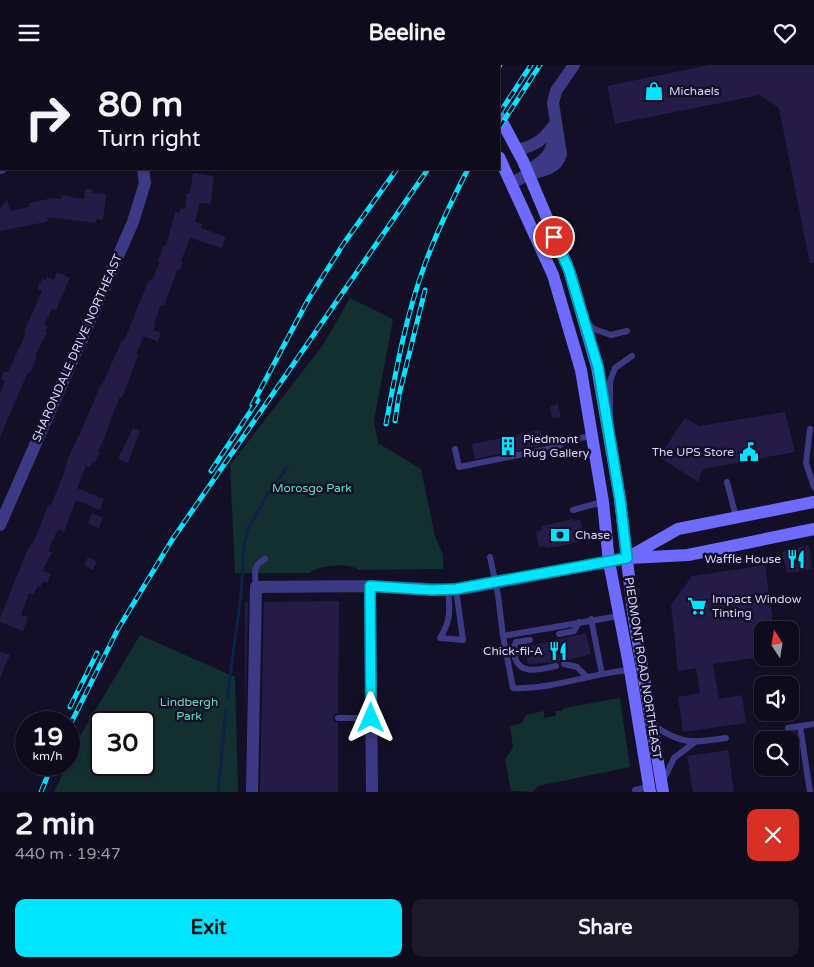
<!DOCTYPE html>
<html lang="en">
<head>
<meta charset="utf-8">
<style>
  :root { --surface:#0e0b1c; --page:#1c1929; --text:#f1f3f6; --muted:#9b9ba3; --line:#2e2b3b; --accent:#00e5ff }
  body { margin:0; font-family:"Varela Round",sans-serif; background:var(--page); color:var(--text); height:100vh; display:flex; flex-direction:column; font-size:19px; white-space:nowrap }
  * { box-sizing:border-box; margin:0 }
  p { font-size:16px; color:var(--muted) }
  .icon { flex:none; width:28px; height:28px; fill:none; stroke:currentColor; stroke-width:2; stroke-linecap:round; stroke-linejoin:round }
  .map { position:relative; height:727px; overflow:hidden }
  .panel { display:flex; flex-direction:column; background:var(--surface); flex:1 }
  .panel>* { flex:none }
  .banner { position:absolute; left:0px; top:0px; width:500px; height:105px; box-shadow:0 1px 4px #0004,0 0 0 1px var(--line); background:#0e0b1c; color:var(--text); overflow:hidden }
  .needle { width:32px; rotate:348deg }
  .buttons { position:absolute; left:754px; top:556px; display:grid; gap:10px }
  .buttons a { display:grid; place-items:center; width:45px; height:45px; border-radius:10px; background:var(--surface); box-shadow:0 1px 4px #0004,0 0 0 1px var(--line); font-size:25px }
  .speed { position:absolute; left:15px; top:646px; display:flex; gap:10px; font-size:25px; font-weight:700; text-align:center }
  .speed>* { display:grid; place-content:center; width:65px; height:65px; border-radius:50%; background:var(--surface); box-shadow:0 1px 4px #0004,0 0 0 1px var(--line); line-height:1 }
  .speed small { font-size:12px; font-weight:400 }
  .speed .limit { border:2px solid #111; border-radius:8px; background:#fff; color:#111 }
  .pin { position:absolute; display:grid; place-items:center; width:42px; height:42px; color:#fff; margin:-21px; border:2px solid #fff; border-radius:50%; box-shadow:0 1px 5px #0007 }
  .me { position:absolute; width:55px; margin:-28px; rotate:0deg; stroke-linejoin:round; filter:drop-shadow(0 0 4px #0008) }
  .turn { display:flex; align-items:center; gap:18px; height:105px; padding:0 15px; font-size:22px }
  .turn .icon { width:65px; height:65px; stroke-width:2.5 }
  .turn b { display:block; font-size:35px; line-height:42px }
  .round { display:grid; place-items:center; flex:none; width:52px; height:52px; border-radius:10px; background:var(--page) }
  .headline { display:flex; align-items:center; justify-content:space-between; height:85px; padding:0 15px }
  h1 { font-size:30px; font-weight:700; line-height:38px }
  .cta { display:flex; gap:10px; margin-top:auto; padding:10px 15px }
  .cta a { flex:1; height:58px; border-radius:10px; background:var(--accent); color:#111; font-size:20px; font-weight:700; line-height:58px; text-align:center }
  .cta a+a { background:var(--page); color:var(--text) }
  header { display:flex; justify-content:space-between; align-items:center; height:65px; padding:0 15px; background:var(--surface); font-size:22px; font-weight:700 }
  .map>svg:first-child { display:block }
</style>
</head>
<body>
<header><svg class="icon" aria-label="menu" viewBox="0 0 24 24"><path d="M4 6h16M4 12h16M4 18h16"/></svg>Beeline<svg class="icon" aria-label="heart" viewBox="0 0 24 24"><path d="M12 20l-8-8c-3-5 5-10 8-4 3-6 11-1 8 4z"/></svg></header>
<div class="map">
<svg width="814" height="727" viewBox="0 0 814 727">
  <rect width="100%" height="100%" fill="#130f26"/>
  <path fill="#12302f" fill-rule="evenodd" d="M350,233L393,254L374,356L378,378L421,404L435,471L443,490V504L359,505C347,497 321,500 309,508H235L230,400L323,280Z
    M140,570L235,612L238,727H54L67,700H69V696L80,671ZM101,658H144V700H101Z
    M620,633L630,702L538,721L533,727L511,726L505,694L513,683L510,661L522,658L526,650L544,646V653L555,651L556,646H562L564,643Z"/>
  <path fill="#0c2248" d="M764,648H781V651L780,654L765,656Z"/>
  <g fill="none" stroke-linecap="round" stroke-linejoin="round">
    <path stroke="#0c2248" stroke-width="3" d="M227,633L241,530L244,480L248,464L264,435L287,402
      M218,727L226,644"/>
  </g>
  <path fill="#241b47" d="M709,0H814V198L810,199L779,43L760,30L615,59L607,21Z
    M193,108L214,111L211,139L200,138L195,157L202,159L201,163L226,172L222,183L190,173L181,196L183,197L180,205L178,204L164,241L161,240L154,258L156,259L153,265L161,268L158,277L144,271L136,289L138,290L122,333L120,332L110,356H111L102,378L98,387H100L95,397L93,396L90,403L86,401L77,423L104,434L100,445L76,435L64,467L58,464L48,486L52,487L43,505L51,509L47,518L43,516L40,522L38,521L33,530L29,528L21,550L28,552L23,566L0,557V553L25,491L31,478H33L49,439L51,440L64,408L68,393L86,355L101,319L102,320L122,275L124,276L145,224L150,214L152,215L160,197H158L164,180L166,181L175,147L179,148L181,143L185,144L187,128H190Z
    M85,124L93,125V128L106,129L103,155L96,154V158L47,152L48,155L46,157L0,166V144L7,134L10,146L29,142V138L53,133L61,134V130L84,134Z
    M57,207L70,213L56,245L52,244L44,260L48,261L45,267H47L35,291L37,292L30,308L28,307L0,372V328L5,316L1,314L4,306L8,307L26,268L24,267L42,226L37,224L42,214L46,215L47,212L54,215Z
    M558,339L561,352L552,353L550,341Z
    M785,347L795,387L703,404L698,417L659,392L685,353L699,361Z
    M133,363L140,366L128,398L118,394Z
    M540,365L543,380L475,394L472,379Z
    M92,448L103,453L99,463L88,458Z
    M573,454L574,456L580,454L584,473L578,475V477L556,482L546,483L545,481L539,482L536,467L542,465L541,461Z
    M809,480L812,504L787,508L782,487Z
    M88,492L97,497L92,505L84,500Z
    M765,500L774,565H762V592L713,599L719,634L742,630L746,658L683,667L678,632L700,628L696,603L678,606L671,540L692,511Z
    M339,536L338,648L335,649L333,653L334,656L338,658V727H260L264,537Z
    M245,537H248L245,658Z
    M586,568L591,589L568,595L563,594L559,597L528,599L524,582Z
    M0,586L10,590L0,613Z
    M728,685L734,727H693L687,691Z"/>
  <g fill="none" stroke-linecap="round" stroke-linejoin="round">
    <path stroke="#3d3a85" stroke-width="6" d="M348,0L349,1
      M585,256L594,264L611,270L627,266
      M610,352V316L615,303L632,291
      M810,364L806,398L814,422
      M455,384L459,402L558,382L566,375L593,371
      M727,417L736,452
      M573,445L603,437
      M490,492L498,530L503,571
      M256,522C255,509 252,501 265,494
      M448,525C450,545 451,556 440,573L463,575L456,524
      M619,551L503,571L513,623C552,625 591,608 630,605
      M591,554L602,609
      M559,569L574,566L579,557
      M530,575L516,577C513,584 513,586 515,593C521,611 541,604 556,601
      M564,599L577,602L587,612
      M338,653H371
      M653,660C682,680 692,678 726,673
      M800,661L810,727
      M788,663L814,659
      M663,716L674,693L695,677
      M635,725L649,722"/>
    <path stroke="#3d3a85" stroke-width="12" d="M182,1V0
      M517,85C537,80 543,75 555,59
      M0,103H1
      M528,109C533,102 536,100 542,96C551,89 554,77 555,67
      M512,118C518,115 524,111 530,109C543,106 557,104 561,89L553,38L556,26L574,0
      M0,460L133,157L145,118L143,104
      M370,521L372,727
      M252,727L256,522L370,521L451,525L473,522L627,493"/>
    <path stroke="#6f6bff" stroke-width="12" d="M451,0V1
      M472,0L473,1
      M499,51L523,96L569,205L597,302L620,434L633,547L663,727
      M499,92L553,210L581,305L603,437L609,497L630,605L650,727
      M627,493L678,464L814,437
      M629,493L688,490L814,464"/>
    <g stroke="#00e5ff" stroke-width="5">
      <path id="rail" d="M490,1L491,0
        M499,2L500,0
        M499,49L531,0
        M499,63L540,0
        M252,340L308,235L344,178L397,104
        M395,356L399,330L425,225
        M386,359C396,305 406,250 425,199C437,166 452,135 468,104
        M211,406L258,335
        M70,642L97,588
        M69,662L118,564L172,475L428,104
        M41,727L52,700"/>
    </g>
    <use href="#rail" stroke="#130f26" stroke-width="3" stroke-dasharray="9" stroke-linecap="butt"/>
  </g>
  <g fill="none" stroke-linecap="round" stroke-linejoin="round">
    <g stroke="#0095a6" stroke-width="12">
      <path id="route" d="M371,653L370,521L432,525L456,524L627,493L620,434L598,302L569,205L554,172"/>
    </g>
    <use href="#route" stroke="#00e5ff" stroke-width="9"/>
  </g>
  <defs>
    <g id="shop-bare" transform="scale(1.5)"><path d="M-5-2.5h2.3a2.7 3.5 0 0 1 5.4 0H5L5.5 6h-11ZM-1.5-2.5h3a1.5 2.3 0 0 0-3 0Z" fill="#00e5ff" stroke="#130f26" stroke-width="2.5" paint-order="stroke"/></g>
    <g id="building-bare" transform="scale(1.5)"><path d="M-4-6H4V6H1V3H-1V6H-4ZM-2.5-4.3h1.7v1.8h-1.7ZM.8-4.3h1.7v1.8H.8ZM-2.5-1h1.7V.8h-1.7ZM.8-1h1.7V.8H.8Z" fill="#00e5ff" stroke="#130f26" stroke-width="2.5" paint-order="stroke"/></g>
    <g id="civic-bare" transform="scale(1.5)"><path d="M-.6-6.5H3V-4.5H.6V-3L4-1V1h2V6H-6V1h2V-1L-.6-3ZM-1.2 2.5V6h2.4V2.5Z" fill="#00e5ff" stroke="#130f26" stroke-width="2.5" paint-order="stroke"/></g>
    <g id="bank-bare" transform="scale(1.5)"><path d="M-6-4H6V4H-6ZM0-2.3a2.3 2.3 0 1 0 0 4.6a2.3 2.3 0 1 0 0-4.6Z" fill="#00e5ff" stroke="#130f26" stroke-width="2.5" paint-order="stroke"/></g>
    <g id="restaurant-bare" transform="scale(1.5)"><path d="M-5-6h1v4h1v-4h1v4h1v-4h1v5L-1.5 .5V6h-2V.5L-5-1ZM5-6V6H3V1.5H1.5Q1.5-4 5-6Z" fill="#00e5ff" stroke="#130f26" stroke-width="2.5" paint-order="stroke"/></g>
    <g id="supermarket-bare" transform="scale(1.5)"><path d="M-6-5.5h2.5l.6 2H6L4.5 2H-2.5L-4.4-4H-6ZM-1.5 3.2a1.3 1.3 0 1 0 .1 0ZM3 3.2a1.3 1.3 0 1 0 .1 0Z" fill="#00e5ff" stroke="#130f26" stroke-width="2.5" paint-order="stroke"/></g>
  </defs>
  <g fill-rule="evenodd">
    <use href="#shop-bare" x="654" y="26"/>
    <use href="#building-bare" x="508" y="381"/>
    <use href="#civic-bare" x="749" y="387"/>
    <use href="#bank-bare" x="560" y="470"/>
    <use href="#restaurant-bare" x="796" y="494"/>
    <use href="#supermarket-bare" x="697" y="541"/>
    <use href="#restaurant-bare" x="558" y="586"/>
  </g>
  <g text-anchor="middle" stroke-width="5" stroke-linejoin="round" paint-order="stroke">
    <g font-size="12" fill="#d9d4ff" stroke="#130f26" text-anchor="start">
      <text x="669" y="30">Michaels</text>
      <text x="523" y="378">Piedmont<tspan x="523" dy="14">Rug Gallery</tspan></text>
      <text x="734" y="391" text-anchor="end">The UPS Store</text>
      <text x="575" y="474">Chase</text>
      <text x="781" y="498" text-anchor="end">Waffle House</text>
      <text x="712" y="538">Impact Window<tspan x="712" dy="14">Tinting</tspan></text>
      <text x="543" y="590" text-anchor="end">Chick-fil-A</text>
    </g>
    <g font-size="12" fill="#d9d4ff" stroke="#130f26">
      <text transform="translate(77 283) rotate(-66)" y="4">SHARONDALE DRIVE NORTHEAST</text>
      <text transform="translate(643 603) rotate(81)" y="4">PIEDMONT ROAD NORTHEAST</text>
    </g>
    <g font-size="12" fill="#5fe0c0" stroke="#130f26">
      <text x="312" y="427">Morosgo Park</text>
      <text x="189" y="641">Lindbergh<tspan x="189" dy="14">Park</tspan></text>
    </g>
  </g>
</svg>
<div class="buttons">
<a><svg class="needle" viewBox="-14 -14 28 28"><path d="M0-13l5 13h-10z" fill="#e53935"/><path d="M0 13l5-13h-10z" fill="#9b9ba3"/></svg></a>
<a><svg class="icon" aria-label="sound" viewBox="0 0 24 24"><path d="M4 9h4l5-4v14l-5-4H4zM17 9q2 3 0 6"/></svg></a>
<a><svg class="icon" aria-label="search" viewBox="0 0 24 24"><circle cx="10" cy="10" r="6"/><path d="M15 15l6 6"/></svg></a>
</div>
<div class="speed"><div>19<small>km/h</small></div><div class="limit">30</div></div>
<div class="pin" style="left:554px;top:172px;background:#d93025"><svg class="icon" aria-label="arrive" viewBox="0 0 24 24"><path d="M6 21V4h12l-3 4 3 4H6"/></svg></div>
<svg class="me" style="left:371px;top:653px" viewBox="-20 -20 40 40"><path d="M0-17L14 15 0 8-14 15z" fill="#00e5ff" stroke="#fff" stroke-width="4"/></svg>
<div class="banner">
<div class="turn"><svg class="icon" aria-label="right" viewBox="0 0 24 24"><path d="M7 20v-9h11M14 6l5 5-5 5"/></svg><div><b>80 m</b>Turn right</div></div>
</div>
</div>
<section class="panel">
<div class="headline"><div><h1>2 min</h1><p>440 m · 19:47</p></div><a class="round" style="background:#d93025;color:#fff"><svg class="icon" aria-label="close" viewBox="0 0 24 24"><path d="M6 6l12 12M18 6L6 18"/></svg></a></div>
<div class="cta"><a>Exit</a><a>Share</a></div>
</section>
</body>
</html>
